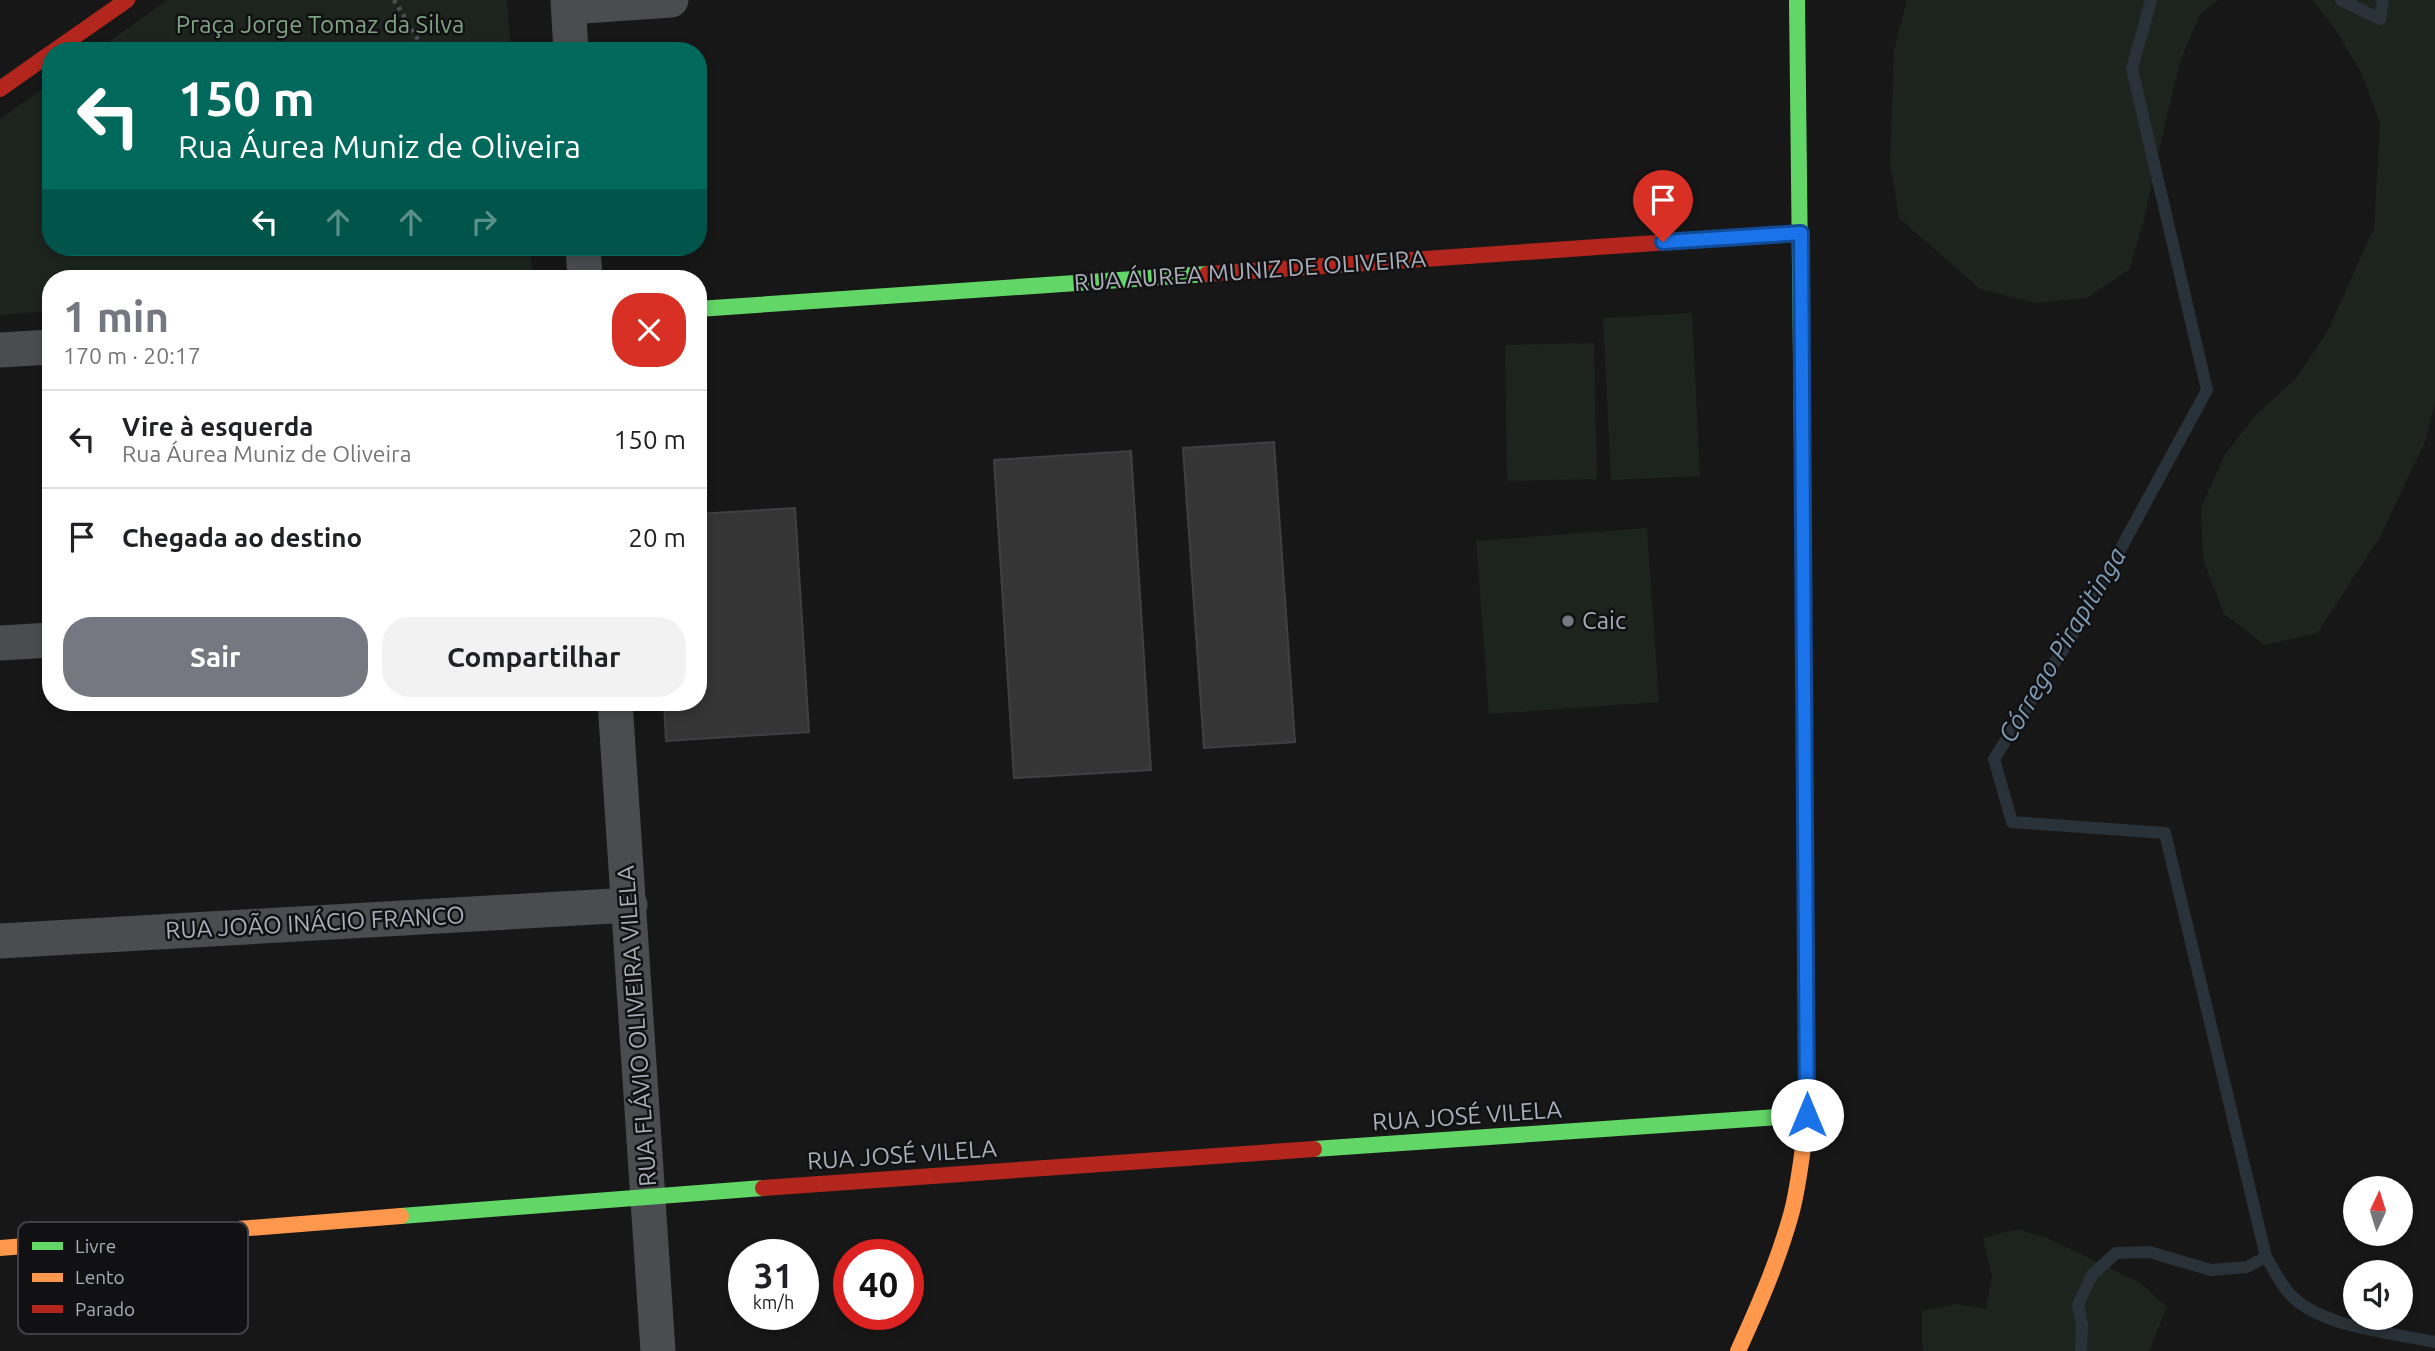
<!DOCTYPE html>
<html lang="pt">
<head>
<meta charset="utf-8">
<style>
  :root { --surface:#fff; --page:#f2f2f2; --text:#202124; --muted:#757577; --line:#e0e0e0; --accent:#757880 }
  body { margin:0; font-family:Ubuntu,sans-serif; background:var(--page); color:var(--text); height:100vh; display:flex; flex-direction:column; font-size:26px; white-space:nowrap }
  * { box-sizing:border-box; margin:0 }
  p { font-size:23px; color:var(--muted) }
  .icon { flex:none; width:38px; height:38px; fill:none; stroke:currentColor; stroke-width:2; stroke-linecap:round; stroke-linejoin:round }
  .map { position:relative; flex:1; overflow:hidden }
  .details { position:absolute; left:42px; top:270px; width:665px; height:441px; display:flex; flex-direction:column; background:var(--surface); border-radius:28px; box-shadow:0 4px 10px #0003 }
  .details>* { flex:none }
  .hud { position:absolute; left:42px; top:42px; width:665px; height:214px; border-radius:28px; box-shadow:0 4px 10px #0003; background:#00695c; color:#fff; overflow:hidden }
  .needle { width:46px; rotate:4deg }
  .tools { position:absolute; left:2343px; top:1176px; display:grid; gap:14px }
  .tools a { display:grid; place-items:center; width:70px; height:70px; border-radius:50%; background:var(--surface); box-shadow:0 4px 10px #0003; font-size:35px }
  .speed { position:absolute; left:728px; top:1239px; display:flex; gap:14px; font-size:35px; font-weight:700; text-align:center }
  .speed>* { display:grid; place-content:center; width:91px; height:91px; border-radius:50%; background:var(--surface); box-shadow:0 4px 10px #0003; line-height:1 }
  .speed small { font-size:18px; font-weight:400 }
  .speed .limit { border:10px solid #d22; background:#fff; color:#111 }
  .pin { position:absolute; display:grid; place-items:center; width:60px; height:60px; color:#fff; margin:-72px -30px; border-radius:50% 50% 50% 0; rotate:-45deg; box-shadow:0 0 7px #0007 }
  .pin .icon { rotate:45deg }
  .me { position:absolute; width:77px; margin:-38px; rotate:0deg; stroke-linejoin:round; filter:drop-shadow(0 0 5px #0008) }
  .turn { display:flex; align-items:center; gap:24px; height:147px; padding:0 21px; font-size:32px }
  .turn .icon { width:91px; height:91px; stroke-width:2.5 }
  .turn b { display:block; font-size:49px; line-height:60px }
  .lanes { display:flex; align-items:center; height:66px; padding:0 21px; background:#0003; justify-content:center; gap:35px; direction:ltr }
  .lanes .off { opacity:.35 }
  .round { display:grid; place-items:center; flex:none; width:74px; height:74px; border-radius:28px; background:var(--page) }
  .headline { display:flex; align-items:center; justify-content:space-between; height:119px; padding:0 21px }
  h1 { font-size:42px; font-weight:700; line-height:52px; color:var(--accent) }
  .button { display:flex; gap:14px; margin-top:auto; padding:14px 21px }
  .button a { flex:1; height:80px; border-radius:28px; background:var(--accent); color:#fff; font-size:28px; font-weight:700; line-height:80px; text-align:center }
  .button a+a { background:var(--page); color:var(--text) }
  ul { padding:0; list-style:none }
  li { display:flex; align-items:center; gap:21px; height:98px; padding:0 21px; border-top:2px solid var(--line) }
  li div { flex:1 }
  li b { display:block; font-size:26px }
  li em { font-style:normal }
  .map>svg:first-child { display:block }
</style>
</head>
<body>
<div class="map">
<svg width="2435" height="1351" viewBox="0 0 2435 1351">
  <rect width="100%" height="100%" fill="#171717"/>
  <path fill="#1d241e" d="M167,0H507L511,51H96Z
    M1907,0H2218L2200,14L2180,62L2155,166L2145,216L2129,270L2086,298L2035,303L1980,289L1899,218L1890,162L1894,50Z
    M2312,0H2435V403L2425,442L2379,539L2317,633L2265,645L2224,614L2203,559L2201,508L2225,454L2255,416L2298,376L2328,330L2374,228L2380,123L2362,74L2333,26Z
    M51,83V247H530L533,278H51V311L0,315V119Z
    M1692,313L1700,476L1611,480L1603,318Z
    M1594,343L1597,479L1507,481L1505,345Z
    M1647,528L1659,702L1489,714L1476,541Z
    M2018,1229L2049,1239L2141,1283L2167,1307L2149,1351H1924L1922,1345V1311L1956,1304L1986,1309L1992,1276L1983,1238Z"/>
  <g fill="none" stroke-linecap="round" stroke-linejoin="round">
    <path stroke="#2a3239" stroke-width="12" d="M2151,0L2132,69L2207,390L2083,618L1994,759L2012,822L2165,833L2266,1257C2273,1268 2280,1283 2289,1293C2318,1327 2393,1333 2435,1342
      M2341,0L2380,19L2383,0
      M2081,1351L2082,1325L2078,1305L2092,1275L2116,1253L2149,1252L2211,1270L2247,1267L2266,1257"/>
  </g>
  <path fill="#353536" stroke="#3f4043" stroke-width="2" d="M1274,442L1295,742L1204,748L1183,448Z
    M1131,451L1151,770L1014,778L994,460Z
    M795,508L809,732L666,741L664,702H698V514Z"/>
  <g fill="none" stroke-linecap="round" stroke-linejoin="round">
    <path stroke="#4d4e52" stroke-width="4.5" stroke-dasharray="3.5 5" stroke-linecap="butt" d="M394,0L425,51"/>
    <path stroke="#4b4c50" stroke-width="35" d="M568,0L571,51
      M569,7L671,0
      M583,247L585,278
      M0,350L51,347
      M0,643L51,640
      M615,702L658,1351
      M0,941L630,905"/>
    <path stroke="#63d668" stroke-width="16" d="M1797,0L1802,445
      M698,309L1207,274
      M1314,1149L1807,1115
      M401,1216L763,1188"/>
    <path stroke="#ff974d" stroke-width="16" d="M0,1248L401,1216
      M1738,1351C1759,1305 1779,1259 1792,1211C1800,1179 1803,1147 1807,1115L1805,828"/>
    <path stroke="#b3261e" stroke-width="16" d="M54,51L127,0
      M0,89L51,53
      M1207,274L1801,233
      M1802,445L1805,828
      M763,1188L1314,1149"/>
  </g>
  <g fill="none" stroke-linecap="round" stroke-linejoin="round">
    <g stroke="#114b97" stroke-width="18">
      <path id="route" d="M1663,242L1801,233L1807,1115"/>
    </g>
    <use href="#route" stroke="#1a73e8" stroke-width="12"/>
  </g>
  <circle fill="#757880" stroke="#111113" stroke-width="2.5" cx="1568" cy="621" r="7"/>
  <g text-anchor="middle" stroke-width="5" stroke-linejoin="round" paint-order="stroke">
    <g font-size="24" fill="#7fa381" stroke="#111113">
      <text x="320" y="33">Praça Jorge Tomaz da Silva</text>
    </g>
    <g font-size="24" fill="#a8adb8" stroke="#111113">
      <text transform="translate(1250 271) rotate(-4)" y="8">RUA ÁUREA MUNIZ DE OLIVEIRA</text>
      <text transform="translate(315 923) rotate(-3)" y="8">RUA JOÃO INÁCIO FRANCO</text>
      <text transform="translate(637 1026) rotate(-94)" y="8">RUA FLÁVIO OLIVEIRA VILELA</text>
      <text transform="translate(1467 1116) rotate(-4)" y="8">RUA JOSÉ VILELA</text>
      <text transform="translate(902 1155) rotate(-4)" y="8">RUA JOSÉ VILELA</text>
    </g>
    <g font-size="24" fill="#a8adb8" stroke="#111113" text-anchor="start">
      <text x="1582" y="629">Caic</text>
    </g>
    <g font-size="26" font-style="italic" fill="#7f9bb3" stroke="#111113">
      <text transform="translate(2062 645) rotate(-59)" y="9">Córrego Pirapitinga</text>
    </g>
  </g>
  <rect x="18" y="1222" width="230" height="112" rx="10" fill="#111113" stroke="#3e4045" stroke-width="2"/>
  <rect x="32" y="1242" width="31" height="8" fill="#63d668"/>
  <rect x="32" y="1273" width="31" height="9" fill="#ff974d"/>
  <rect x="32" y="1305" width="31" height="8" fill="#b3261e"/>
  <g font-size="19" fill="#a8adb8">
    <text x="75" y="1253">Livre</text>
    <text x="75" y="1284">Lento</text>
    <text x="75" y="1316">Parado</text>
  </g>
</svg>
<div class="tools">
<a><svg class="needle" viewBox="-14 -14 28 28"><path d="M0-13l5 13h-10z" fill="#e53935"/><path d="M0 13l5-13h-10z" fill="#757577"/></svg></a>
<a><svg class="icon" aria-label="sound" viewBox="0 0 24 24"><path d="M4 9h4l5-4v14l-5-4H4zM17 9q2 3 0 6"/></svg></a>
</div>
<div class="speed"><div>31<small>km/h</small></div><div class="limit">40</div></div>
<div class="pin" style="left:1663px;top:242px;background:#d93025"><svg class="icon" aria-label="arrive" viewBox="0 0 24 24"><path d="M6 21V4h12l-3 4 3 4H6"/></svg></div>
<svg class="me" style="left:1807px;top:1115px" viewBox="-20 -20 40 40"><circle r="19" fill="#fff"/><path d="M0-13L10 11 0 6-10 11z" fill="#1a73e8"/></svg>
<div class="hud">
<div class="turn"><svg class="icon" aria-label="left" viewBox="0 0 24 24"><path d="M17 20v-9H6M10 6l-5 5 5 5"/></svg><div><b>150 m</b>Rua Áurea Muniz de Oliveira</div></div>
<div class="lanes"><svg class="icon" aria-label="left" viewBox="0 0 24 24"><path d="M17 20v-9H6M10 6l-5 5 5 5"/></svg><svg class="icon off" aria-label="ahead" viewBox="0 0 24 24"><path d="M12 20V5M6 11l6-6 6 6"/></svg><svg class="icon off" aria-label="ahead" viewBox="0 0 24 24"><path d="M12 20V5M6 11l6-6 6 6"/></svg><svg class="icon off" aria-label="right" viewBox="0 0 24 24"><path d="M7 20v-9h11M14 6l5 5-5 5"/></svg></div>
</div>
<section class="details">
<div class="headline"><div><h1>1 min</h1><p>170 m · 20:17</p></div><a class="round" style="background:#d93025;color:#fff"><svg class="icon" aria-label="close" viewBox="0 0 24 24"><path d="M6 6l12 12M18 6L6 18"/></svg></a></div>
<ul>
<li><svg class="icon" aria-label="left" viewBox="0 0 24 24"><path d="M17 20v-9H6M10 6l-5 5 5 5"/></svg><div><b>Vire à esquerda</b><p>Rua Áurea Muniz de Oliveira</p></div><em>150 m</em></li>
<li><svg class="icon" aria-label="arrive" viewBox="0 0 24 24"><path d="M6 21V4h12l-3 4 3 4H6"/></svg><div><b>Chegada ao destino</b></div><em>20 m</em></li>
</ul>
<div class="button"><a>Sair</a><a>Compartilhar</a></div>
</section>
</div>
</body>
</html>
